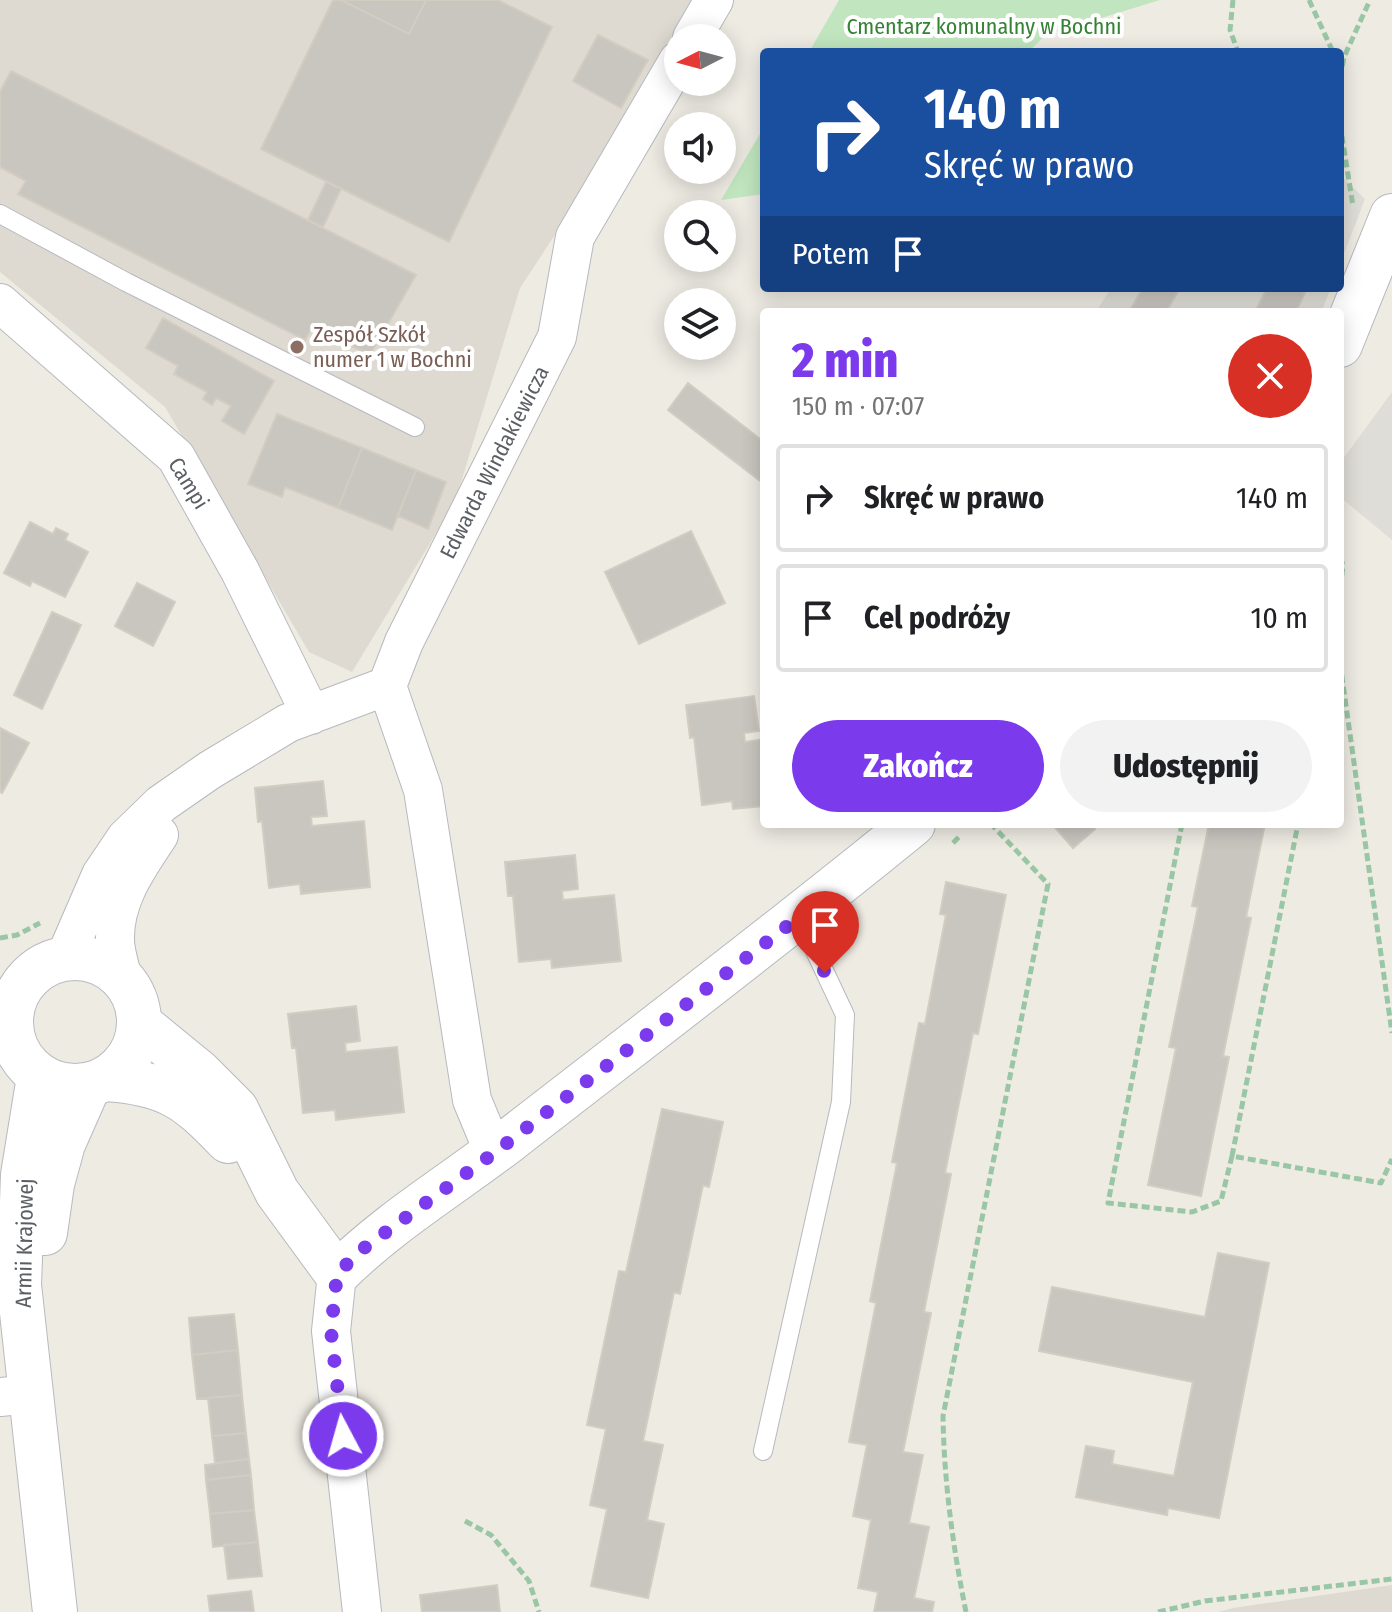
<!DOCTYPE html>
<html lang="pl">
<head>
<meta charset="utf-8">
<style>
  :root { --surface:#fff; --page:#f2f2f2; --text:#202124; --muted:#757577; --line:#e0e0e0; --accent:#7c3aed }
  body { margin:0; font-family:"Fira Sans Condensed",sans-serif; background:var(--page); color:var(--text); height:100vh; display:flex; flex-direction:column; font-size:30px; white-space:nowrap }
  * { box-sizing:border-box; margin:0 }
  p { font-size:26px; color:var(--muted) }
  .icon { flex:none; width:44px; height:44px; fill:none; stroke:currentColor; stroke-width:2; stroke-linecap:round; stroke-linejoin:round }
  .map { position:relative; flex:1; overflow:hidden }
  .side { position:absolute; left:760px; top:308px; width:584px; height:520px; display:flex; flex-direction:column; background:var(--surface); border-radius:8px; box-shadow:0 4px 20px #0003 }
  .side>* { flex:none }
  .hud { position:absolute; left:760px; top:48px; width:584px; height:244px; border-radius:8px; box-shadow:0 4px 20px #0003; background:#1a4fa0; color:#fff; overflow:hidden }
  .needle { width:52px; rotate:264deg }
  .tools { position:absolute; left:664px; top:24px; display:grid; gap:16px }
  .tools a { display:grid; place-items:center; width:72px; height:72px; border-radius:50%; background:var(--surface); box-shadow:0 4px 20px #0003; font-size:40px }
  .pin { position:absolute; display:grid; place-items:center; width:68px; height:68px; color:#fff; margin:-82px -34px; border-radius:50% 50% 50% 0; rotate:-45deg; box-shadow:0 0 8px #0007 }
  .pin .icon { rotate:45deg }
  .me { position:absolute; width:88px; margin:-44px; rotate:354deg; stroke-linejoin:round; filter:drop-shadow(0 0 6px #0008) }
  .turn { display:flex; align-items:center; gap:28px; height:168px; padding:0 32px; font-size:36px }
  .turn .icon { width:104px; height:104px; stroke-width:2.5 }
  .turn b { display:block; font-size:56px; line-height:68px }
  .then { display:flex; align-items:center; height:76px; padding:0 32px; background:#0003; gap:16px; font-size:30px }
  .round { display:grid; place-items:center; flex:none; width:84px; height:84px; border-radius:42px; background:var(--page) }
  .overview { display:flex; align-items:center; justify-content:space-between; height:136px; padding:0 32px }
  h1 { font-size:48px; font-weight:800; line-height:60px; color:var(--accent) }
  .cta { display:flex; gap:16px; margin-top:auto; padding:16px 32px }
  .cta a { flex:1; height:92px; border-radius:48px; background:var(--accent); color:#fff; font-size:32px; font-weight:800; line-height:92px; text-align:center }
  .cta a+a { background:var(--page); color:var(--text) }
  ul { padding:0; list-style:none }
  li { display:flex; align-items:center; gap:24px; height:108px; margin:0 16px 12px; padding:0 16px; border:4px solid var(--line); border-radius:8px }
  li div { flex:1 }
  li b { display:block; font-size:30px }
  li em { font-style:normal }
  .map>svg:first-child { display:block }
</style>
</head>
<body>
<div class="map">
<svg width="1392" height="1612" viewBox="0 0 1392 1612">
  <rect width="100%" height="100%" fill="#eeebe3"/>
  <path fill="#dfddd7" d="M1340,175L1365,199L1340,264Z
    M1111,288H1331L1321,312H1096Z
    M1392,392V540L1340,497V463Z"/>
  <path fill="#dedad1" d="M0,0H691L668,47L593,177L520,288L455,502L352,672L309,652L165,407L0,272Z
    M1392,1585V1612H1218L1233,1608Z"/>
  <path fill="#c1e6bf" d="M839,0H1160L1046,35L1028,52H809Z
    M764,127V194L721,200Z"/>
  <path fill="#c9c6c0" stroke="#d3ccc1" stroke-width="2" d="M333,0H341L409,34L426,0H498L552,27L449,242L261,149Z
    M341,0H426L409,34Z
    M598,35L648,60L621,108L573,81Z
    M11,71L416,275L370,355L312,327L305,340L18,194L26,181L0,167V92Z
    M326,182L341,189L323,227L308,220Z
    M1143,288H1180L1166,312H1129Z
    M1267,288H1307L1296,312H1255Z
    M163,318L274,381L244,434L222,421L231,406L216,398L212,405L203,399L207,392L174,374L178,366L146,348Z
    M688,383L764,442V484L668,410Z
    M277,414L362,448L338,508L285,487L282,497L248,484Z
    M362,448L416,470L392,530L338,508Z
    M416,470L446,482L428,529L398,516Z
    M30,522L53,534L56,528L68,534L65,540L88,552L65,597L32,581L30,586L4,573Z
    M691,531L725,603L639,644L605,572Z
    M137,583L175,602L153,646L115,626Z
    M52,612L81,625L42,709L14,695Z
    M754,696L759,731L744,733L745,742L764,739V806L733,809L732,801L702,805L694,737L690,738L686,705Z
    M0,728L29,743L2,793L0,791Z
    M323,781L327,816L311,817L312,826L364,821L370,887L301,894L300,884L269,888L262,821L258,822L255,788Z
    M1052,824H1091L1095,829L1073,848Z
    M1209,824H1265L1246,917L1251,918L1223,1056L1229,1057L1201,1196L1148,1185L1176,1048L1169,1047L1198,907L1192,906Z
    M575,855L578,889L562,891L563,900L614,895L621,961L552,968L551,959L519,962L513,896H508L505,862Z
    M946,882L1006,895L978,1034L973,1033L945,1173L951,1174L924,1312L931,1313L903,1452L923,1455L909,1523L929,1527L914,1598L934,1602L932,1612H874L878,1592L858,1588L871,1520L853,1516L867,1445L849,1442L876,1303L870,1301L897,1163L892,1162L919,1023L925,1024L946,915L940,914Z
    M356,1006L360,1041L345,1043L346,1052L397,1047L404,1112L336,1120L335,1110L303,1113L296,1048H292L288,1014Z
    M662,1109L723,1122L709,1187L703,1185L680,1294L674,1292L643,1441L663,1445L647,1520L664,1524L648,1598L591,1586L607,1509L590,1505L606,1429L587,1425L619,1271L626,1272Z
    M1218,1253L1269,1263L1219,1518L1168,1508L1167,1515L1076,1497L1086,1446L1114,1451L1112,1464L1174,1476L1193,1382L1039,1351L1052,1287L1205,1317Z
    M234,1314L238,1350L192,1355L189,1318Z
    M238,1350L242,1395L197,1399L192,1355Z
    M242,1395L246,1433L212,1436L208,1398Z
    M246,1433L249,1459L215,1463L212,1436Z
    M249,1459L251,1475L206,1480L205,1465Z
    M251,1475L254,1510L210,1514L206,1480Z
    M254,1510L258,1542L213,1547L210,1514Z
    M258,1542L262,1576L228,1579L224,1545Z
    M497,1585L500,1612H422L420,1595Z
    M251,1591L254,1612H210L208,1596Z"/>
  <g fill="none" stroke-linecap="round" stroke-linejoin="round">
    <g stroke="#b6b9bd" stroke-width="20">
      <path id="service" d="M0,214L126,282L415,427
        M763,1451L841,1102L845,1015L799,917"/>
    </g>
    <g stroke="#b6b9bd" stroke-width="40">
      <path id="minor" d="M692,38L714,0
        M0,303L176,457L240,571L311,715
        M387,686L423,790L472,1100L494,1153
        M65,958L101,875L126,838L161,804L210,770L288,723L387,686L404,642L557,337L575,237L678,61
        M122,977C120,965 115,952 115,940C114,899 138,867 159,835
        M337,1274L331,1331L362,1612
        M0,1397L31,1394"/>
    </g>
    <g stroke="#b6b9bd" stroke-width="46">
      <path id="tertiary" d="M1340,345L1392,216
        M139,1023L199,1072L236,1109L277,1192L337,1274C389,1222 453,1184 510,1140C645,1035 781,932 913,824
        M106,1079C167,1083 187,1098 228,1141"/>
    </g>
    <g stroke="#b7babf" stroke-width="46">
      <path id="secondary" d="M11 1022a64 64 0 1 1 128 0a64 64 0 1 1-128 0Z
        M39,1077L23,1175L19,1285L55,1612
        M45,1233L52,1184L63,1144L89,1085"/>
    </g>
    <path stroke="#99c6a4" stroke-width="5" stroke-dasharray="8 4" stroke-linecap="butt" d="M1233,0L1230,30L1238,52
      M1309,0L1333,52
      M1340,78L1344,57L1370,0
      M1340,124L1353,206
      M1340,557L1343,565L1340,591
      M1340,663L1392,1033
      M1182,824L1108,1203L1192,1212L1221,1201L1232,1156L1381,1183L1392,1159
      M953,843L960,836
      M0,938L17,935L40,923
      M1232,1156L1298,824
      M465,1521L491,1535L529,1581L539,1612
      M966,1612C953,1548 944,1482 943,1416L1048,884L991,824
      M1158,1612L1205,1601L1392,1579"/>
    <use href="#service" stroke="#fff" stroke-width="18"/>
    <use href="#minor" stroke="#fff" stroke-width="38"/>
    <use href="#tertiary" stroke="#fff" stroke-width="44"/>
    <use href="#secondary" stroke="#fff" stroke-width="44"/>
  </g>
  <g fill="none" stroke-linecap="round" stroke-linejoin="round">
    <path stroke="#7c3aed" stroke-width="14" stroke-dasharray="0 25.2" d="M343,1436L331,1331L337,1274L360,1251L494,1153L799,917L825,973"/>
  </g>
  <circle fill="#8d6e63" stroke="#fff" stroke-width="3" cx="297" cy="347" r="8"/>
  <g text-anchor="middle" stroke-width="8" stroke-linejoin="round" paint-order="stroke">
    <g font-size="22" fill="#348234" stroke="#fff">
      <text x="984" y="34">Cmentarz komunalny w Bochni</text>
    </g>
    <g font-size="22" fill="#785e54" stroke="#fff" text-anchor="start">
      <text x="313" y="342">Zespół Szkół<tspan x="313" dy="25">numer 1 w Bochni</tspan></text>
    </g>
    <g font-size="22" fill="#5b5f64" stroke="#fff">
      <text transform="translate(494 462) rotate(-63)" y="8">Edwarda Windakiewicza</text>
      <text transform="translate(189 483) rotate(58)" y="8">Campi</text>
      <text transform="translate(24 1243) rotate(-89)" y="8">Armii Krajowej</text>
    </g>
  </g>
</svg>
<div class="tools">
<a><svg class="needle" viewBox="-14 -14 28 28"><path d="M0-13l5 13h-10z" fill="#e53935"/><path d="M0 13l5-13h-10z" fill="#757577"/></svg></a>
<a><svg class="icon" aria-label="sound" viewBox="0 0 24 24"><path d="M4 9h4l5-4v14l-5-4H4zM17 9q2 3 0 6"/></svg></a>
<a><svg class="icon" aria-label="search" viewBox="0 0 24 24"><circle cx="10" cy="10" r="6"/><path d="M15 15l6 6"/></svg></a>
<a><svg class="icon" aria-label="layers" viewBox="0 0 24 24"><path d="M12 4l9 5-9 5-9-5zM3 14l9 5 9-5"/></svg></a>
</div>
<div class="pin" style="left:825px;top:973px;background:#d93025"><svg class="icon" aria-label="arrive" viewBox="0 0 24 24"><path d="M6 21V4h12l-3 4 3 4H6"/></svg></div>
<svg class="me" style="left:343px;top:1436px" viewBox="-20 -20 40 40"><circle r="17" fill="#7c3aed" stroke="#fff" stroke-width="3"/><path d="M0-11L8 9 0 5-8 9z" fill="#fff"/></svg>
<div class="hud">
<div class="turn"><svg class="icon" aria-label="right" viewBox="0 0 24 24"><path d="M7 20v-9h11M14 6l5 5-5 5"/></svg><div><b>140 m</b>Skręć w prawo</div></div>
<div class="then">Potem<svg class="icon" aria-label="arrive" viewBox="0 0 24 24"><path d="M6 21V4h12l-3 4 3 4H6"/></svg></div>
</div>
<section class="side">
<div class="overview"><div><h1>2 min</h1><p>150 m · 07:07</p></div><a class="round" style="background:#d93025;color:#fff"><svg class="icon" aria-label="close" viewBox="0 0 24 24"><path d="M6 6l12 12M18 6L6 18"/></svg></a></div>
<ul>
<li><svg class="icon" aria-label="right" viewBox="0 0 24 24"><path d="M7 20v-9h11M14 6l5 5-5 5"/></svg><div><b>Skręć w prawo</b></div><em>140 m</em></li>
<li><svg class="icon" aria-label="arrive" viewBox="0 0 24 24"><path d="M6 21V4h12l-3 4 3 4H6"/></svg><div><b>Cel podróży</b></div><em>10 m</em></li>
</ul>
<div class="cta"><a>Zakończ</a><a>Udostępnij</a></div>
</section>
</div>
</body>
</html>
